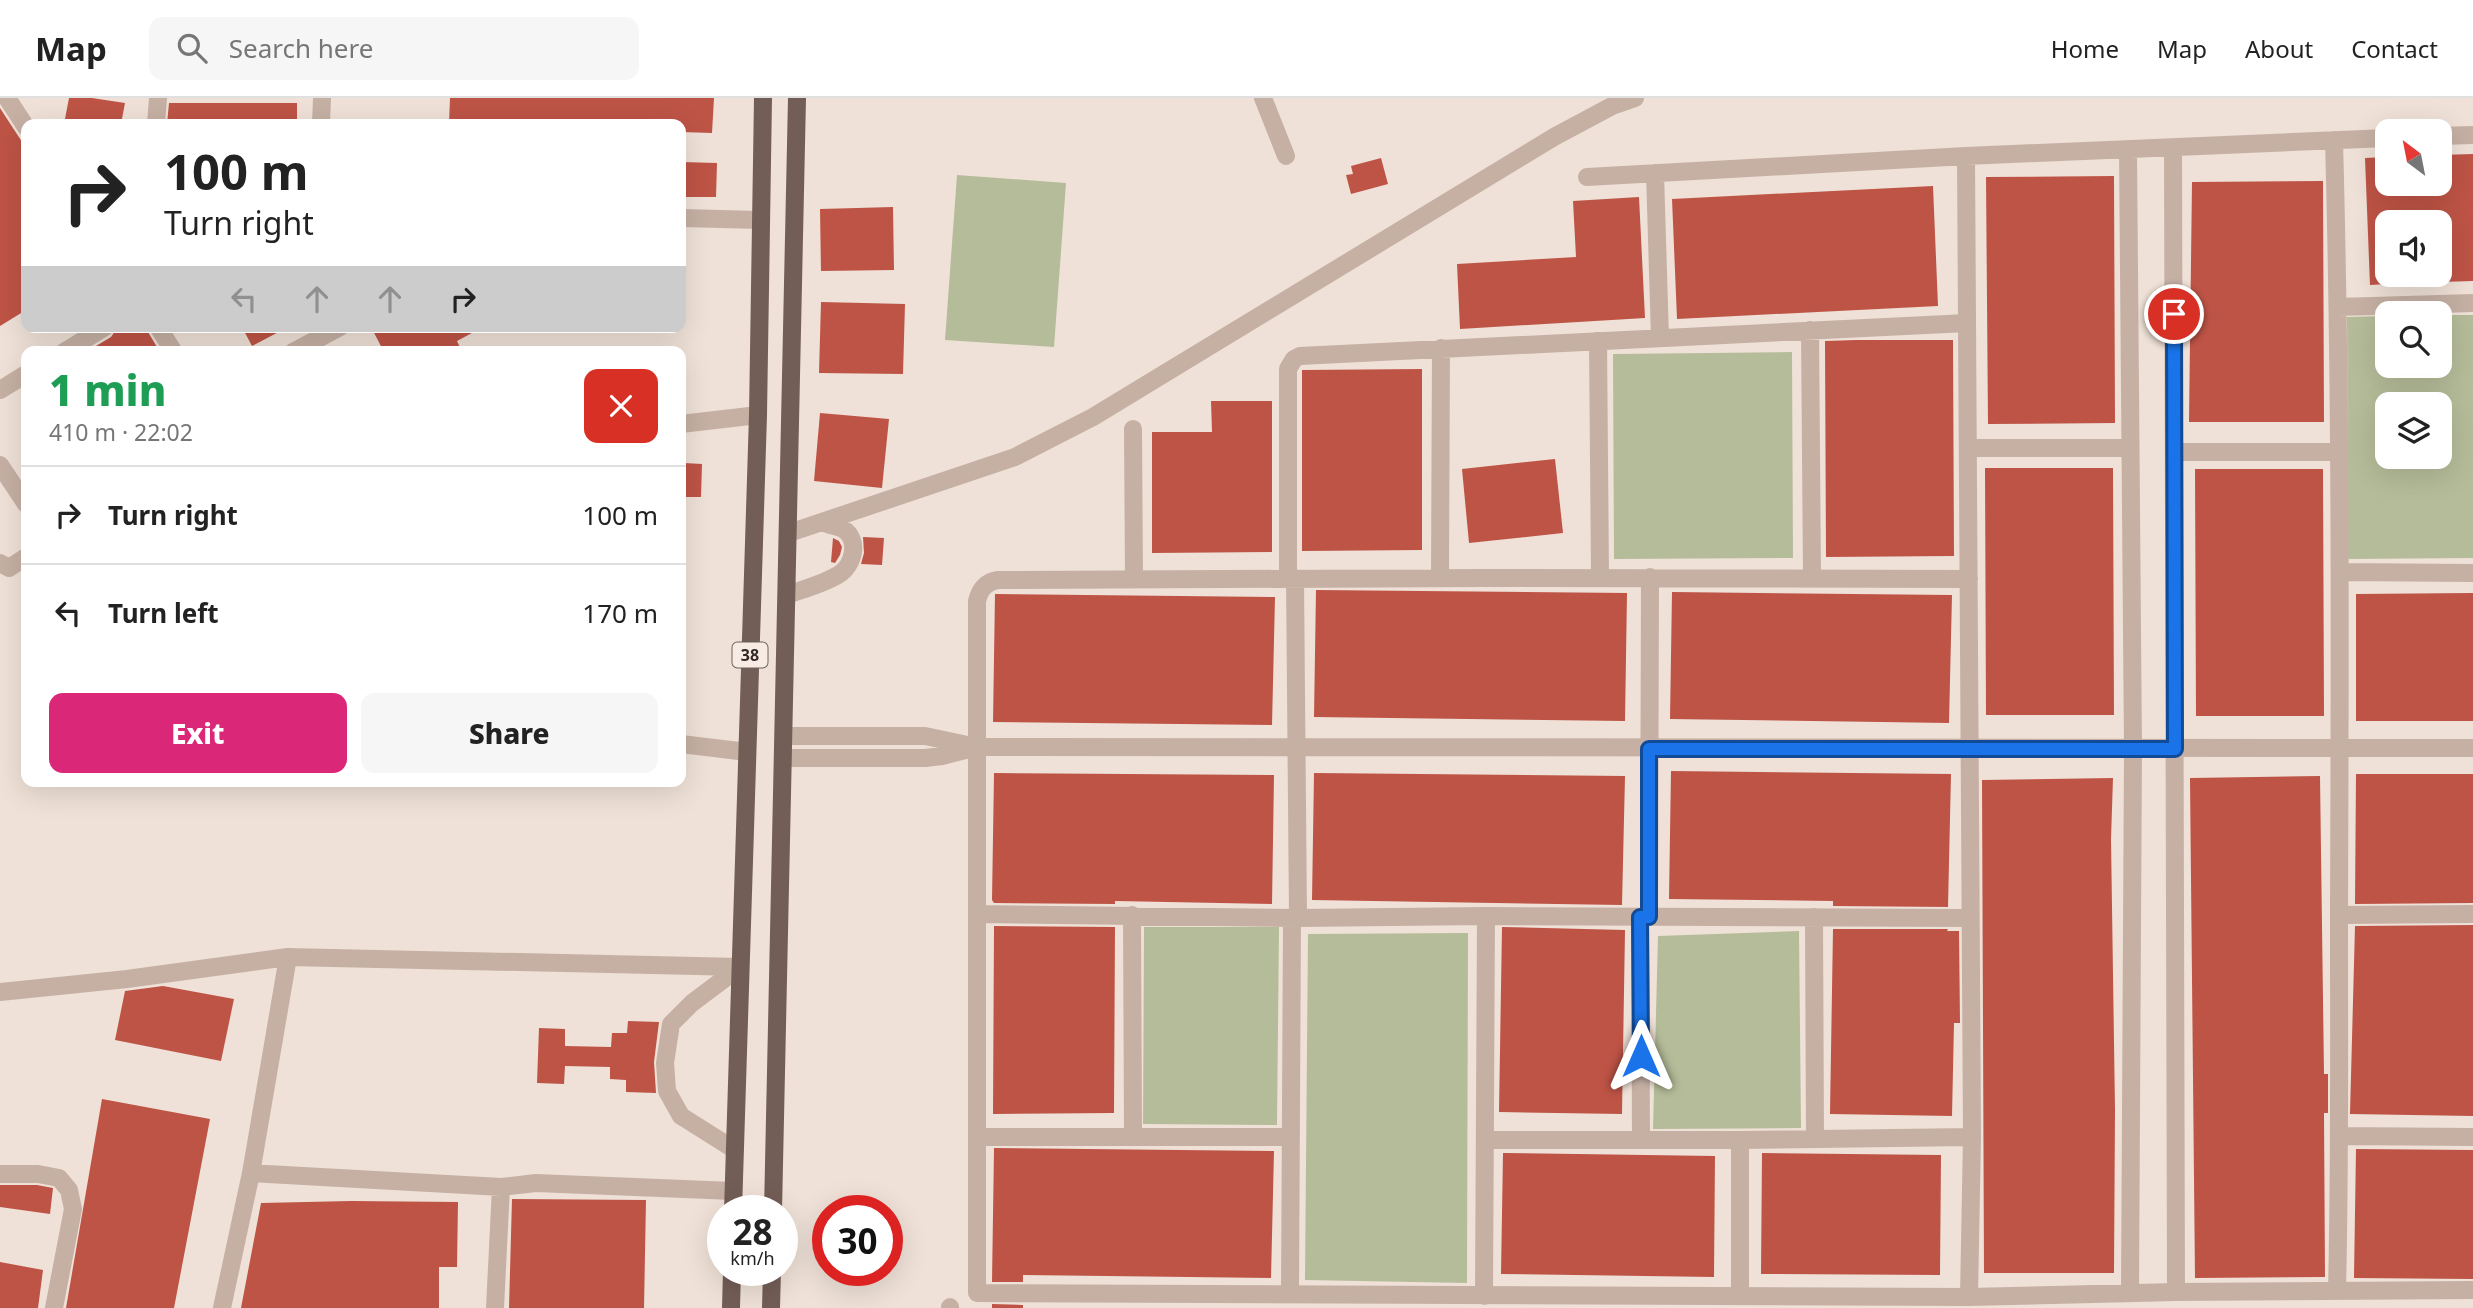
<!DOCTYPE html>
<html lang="en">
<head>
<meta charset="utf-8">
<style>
  :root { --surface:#fff; --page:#f6f6f6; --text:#222; --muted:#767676; --line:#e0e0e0; --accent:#db2777 }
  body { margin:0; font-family:"Noto Sans",sans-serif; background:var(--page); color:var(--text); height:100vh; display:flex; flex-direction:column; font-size:26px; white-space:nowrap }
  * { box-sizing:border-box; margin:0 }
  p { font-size:23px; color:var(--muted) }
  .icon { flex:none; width:38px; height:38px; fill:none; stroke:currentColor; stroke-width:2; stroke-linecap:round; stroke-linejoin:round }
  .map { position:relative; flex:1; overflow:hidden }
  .side { position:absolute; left:21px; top:248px; width:665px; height:441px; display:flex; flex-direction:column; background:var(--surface); border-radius:14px; box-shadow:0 7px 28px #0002 }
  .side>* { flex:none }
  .banner { position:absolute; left:21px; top:21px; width:665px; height:214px; border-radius:14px; box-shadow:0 7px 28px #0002; background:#fff; color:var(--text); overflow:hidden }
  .needle { width:46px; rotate:328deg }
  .buttons { position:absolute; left:2375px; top:21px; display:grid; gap:14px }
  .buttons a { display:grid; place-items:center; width:77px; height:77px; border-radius:14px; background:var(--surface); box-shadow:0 7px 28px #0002; font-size:35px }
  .speed { position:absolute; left:707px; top:1097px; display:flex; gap:14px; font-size:35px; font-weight:700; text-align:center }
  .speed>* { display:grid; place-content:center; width:91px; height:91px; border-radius:50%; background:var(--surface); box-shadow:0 7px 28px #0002; line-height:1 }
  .speed small { font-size:18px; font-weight:400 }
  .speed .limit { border:10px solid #d22; background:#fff; color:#111 }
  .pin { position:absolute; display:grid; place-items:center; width:60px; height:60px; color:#fff; margin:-30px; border:4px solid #fff; border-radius:50%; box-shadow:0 2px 7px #0007 }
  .me { position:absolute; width:77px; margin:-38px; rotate:0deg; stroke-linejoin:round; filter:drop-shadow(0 0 5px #0008) }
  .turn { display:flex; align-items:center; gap:24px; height:147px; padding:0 28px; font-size:32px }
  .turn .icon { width:91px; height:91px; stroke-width:2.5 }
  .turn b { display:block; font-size:49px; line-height:60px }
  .lanes { display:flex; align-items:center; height:66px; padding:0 28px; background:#0003; justify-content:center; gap:35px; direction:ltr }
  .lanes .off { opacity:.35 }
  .round { display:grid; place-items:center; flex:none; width:74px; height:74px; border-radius:14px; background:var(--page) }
  .headline { display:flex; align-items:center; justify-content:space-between; height:119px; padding:0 28px }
  h1 { font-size:42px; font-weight:800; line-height:52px; color:#1e9e55 }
  .button { display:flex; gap:14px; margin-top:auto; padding:14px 28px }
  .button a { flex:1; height:80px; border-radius:14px; background:var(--accent); color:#fff; font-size:28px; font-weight:800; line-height:80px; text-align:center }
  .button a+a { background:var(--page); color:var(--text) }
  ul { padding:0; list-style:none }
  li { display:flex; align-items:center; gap:21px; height:98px; padding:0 28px; border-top:2px solid var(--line) }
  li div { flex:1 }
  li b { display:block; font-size:26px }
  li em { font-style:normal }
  header { display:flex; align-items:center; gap:42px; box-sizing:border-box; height:98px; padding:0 35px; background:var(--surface); border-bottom:2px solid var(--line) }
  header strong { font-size:33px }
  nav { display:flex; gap:38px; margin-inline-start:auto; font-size:24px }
  .search { width:490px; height:63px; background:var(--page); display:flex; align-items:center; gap:18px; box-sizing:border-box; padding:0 24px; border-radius:14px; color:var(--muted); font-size:26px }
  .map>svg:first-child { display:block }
</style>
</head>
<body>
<header>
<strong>Map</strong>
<div class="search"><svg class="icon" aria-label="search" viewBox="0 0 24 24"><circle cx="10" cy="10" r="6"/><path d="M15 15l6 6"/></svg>Search here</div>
<nav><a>Home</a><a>Map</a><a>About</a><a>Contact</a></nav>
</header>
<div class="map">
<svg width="2473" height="1210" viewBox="0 0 2473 1210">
  <rect width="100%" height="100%" fill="#efe1d7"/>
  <path fill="#b5bc99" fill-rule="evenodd" d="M957,77L1066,85L1054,249L945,242Z
    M2440,217H2473V460L2348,461L2347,219L2387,218V268H2440ZM2387,306H2440V359H2387Z
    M1792,254L1793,460L1614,461L1613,256Z
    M1144,829H1279L1277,1027L1143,1026Z
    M1799,833L1801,1030L1653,1031L1658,838Z
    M1468,835L1467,1185L1305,1182L1308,836Z"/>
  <path fill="#be5446" d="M69,0H92L125,5L121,26H64Z
    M450,0H714L712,35L681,34V26H449Z
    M169,5H297V26H167Z
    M0,10L26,50V212L0,228Z
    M2473,56V183L2440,184V124H2387V186L2370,187L2365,60L2387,59V86H2440V57Z
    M1381,60L1388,86L1351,96L1346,77L1353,76L1351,68Z
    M681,64L717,65L716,99H681Z
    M2114,78L2115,325L1988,326L1986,79Z
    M2323,83L2324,324H2189L2192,84Z
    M1933,88L1938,208L1677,221L1672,101Z
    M1639,99L1645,220L1460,231L1457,166L1576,159L1573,103Z
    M893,109L894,172L821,173L820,111Z
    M821,204L905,206L903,276L819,275Z
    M118,229H145L160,254H86L111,239Z
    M242,229H288L252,248Z
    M371,229H483L457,243L462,254H384Z
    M1856,242H1953L1954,458L1826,459L1825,243Z
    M1422,271V452L1302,453V272Z
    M1211,303H1272V454L1152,455V334H1212Z
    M820,315L889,321L882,390L814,383Z
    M1555,361L1563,435L1469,445L1462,371Z
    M684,365L702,366L701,399H684Z
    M1985,370H2113L2114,617H1986Z
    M2195,371H2323L2324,618H2196Z
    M863,439L884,440L882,467L861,466L864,455Z
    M833,440L839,443L842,449L840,457L835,465L831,464Z
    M1316,492L1627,495L1625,623L1314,619Z
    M1672,494L1952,497L1949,625L1670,621Z
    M2473,495V623H2356V496Z
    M995,496L1275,499L1272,627L993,624Z
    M1671,673L1951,676L1948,809L1833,808V803L1669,801Z
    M994,675L1274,677L1272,806L1115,803V806L994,805L992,802Z
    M1314,675L1625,678L1622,807L1312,802Z
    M2356,676H2473V805L2355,806Z
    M2320,678L2324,976H2328V1015H2324L2325,1179L2195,1180L2190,680Z
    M2113,680L2111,741L2115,1012L2114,1175H1984L1982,682Z
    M2473,827V1018L2350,1016L2355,828Z
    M994,828L1115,829L1114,1015L993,1016Z
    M1502,829L1625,832L1622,1016L1499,1014Z
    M1833,831H1948L1947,833H1959L1960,925H1954L1952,1018L1830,1016Z
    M163,888L234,901L221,963L115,942L125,893Z
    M628,923L659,924L654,964L656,995L626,994V982L610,981V969L565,968L564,986L537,985L539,930L565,931V948L611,949L612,935H627Z
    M102,1001L210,1021L174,1210H66Z
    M994,1050L1274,1053L1271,1180L1023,1177V1184H992Z
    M2356,1051L2473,1052V1181L2354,1180Z
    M1503,1055L1715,1058L1714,1179L1501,1176Z
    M1762,1055L1941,1057L1940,1177L1761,1176Z
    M0,1087H37L53,1090L50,1116L0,1109Z
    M512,1101L646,1102L644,1210H509Z
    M351,1103L458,1104L457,1169H439V1210H241L261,1105Z
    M0,1164L43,1172L38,1210H0Z
    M992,1206L1023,1207V1210H992Z"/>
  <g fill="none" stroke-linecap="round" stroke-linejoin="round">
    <path stroke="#c6b0a4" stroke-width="18" d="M7,0L26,29
      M1263,0L1286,58
      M156,26L158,0
      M321,26L322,0
      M2440,38L2473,37
      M2334,42C2341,300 2340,559 2339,817C2339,942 2340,1068 2337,1193
      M2173,50L2176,1194
      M2128,51L2133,651L2130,1195
      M1966,58L1972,1039L1969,1199
      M1655,75L1660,240
      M1587,79L1966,58L2387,40
      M681,120L760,122
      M2338,209L2473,205
      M158,229L174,254
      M1810,232L1812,480
      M1598,243L1600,478
      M64,254L105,229
      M293,254L340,229
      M0,292L26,276
      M681,326L758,317
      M1133,331L1134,481
      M1968,350H2129
      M2174,354H2338
      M0,367L26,406
      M789,435L1015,359L1093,319L1554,39L1612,8L1635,0
      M0,465L9,470L26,459
      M2340,474L2473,475
      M1440,479L1441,250
      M1288,480V271L1294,261L1300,258L1967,225
      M1295,480L1298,820
      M1969,481C1645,479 1322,480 998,482C986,484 980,491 977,503V1195L1969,1199L2176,1194L2473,1192
      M787,497C804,491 823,486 838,477C854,468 860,441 843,431C836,428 828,427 822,424
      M785,638H925L977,649
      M681,646L747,654
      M783,660H925L942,658L977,649L2473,650
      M977,816L1298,820L1486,818L1969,820
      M1132,817L1133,1037
      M2339,817L2473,816
      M1640,819L1641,1041
      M1649,819L1650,479
      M1814,819L1815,1040
      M0,894L127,881L288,859L740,869
      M2340,1038L2473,1039
      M978,1039H1290
      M1485,1042H1740L1972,1039
      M735,1052L681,1018L667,993L665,965L671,926L692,905L740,869
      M251,1075L501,1089L536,1085L733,1093
      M0,1076H38L59,1080L69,1092L73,1111L54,1210
      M1290,1195L1292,820
      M1740,1197V1042
      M1484,1198L1486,818
      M222,1210L251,1075L288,859
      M495,1210L501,1089
      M950,1210V1209"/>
    <path stroke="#735d57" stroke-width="18" d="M733,1113L758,317L763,0
      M773,1113L797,0
      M731,1210L732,1172
      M771,1210L772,1172"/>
  </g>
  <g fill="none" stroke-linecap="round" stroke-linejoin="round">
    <g stroke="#114b97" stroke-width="18">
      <path id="route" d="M1641,958L1640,819H1649V651H2175L2174,216"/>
    </g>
    <use href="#route" stroke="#1a73e8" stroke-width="12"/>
  </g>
  <g text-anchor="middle" stroke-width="7" stroke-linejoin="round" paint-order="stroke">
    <rect fill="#f7ebe3" stroke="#6d625e" stroke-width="2" x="732.5" y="544.5" width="35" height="25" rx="5"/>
    <g font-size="16" font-weight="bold" fill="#322825">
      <text x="750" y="563">38</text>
    </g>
  </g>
</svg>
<div class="buttons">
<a><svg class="needle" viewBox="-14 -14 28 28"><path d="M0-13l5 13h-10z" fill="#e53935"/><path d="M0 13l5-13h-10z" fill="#767676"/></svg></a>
<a><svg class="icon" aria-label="sound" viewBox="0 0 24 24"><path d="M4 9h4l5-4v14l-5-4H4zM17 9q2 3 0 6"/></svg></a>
<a><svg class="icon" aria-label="search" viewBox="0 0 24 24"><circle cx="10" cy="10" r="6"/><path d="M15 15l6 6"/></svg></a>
<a><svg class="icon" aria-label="layers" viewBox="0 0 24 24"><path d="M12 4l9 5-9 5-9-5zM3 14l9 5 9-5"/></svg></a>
</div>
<div class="speed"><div>28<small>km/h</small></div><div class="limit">30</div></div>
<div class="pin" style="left:2174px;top:216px;background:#d93025"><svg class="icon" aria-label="arrive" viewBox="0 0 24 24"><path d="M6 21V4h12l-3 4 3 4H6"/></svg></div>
<svg class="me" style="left:1641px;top:958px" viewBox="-20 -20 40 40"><path d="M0-17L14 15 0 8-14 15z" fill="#1a73e8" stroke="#fff" stroke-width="4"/></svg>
<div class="banner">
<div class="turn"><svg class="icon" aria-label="right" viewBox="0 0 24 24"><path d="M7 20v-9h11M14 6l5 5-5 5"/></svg><div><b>100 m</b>Turn right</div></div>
<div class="lanes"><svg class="icon off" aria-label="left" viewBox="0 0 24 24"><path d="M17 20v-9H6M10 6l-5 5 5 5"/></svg><svg class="icon off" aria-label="ahead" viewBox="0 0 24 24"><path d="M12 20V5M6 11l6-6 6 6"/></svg><svg class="icon off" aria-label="ahead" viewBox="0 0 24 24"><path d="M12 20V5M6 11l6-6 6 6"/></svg><svg class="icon" aria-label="right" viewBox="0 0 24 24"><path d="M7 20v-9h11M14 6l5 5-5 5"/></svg></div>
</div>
<section class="side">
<div class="headline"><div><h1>1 min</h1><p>410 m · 22:02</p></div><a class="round" style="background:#d93025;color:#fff"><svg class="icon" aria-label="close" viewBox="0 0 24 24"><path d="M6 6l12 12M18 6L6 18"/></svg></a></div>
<ul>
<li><svg class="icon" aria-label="right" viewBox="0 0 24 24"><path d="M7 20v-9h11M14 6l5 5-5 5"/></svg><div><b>Turn right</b></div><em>100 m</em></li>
<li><svg class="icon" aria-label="left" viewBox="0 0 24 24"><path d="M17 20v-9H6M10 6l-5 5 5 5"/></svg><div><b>Turn left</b></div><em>170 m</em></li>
</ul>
<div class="button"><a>Exit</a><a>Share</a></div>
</section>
</div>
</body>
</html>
